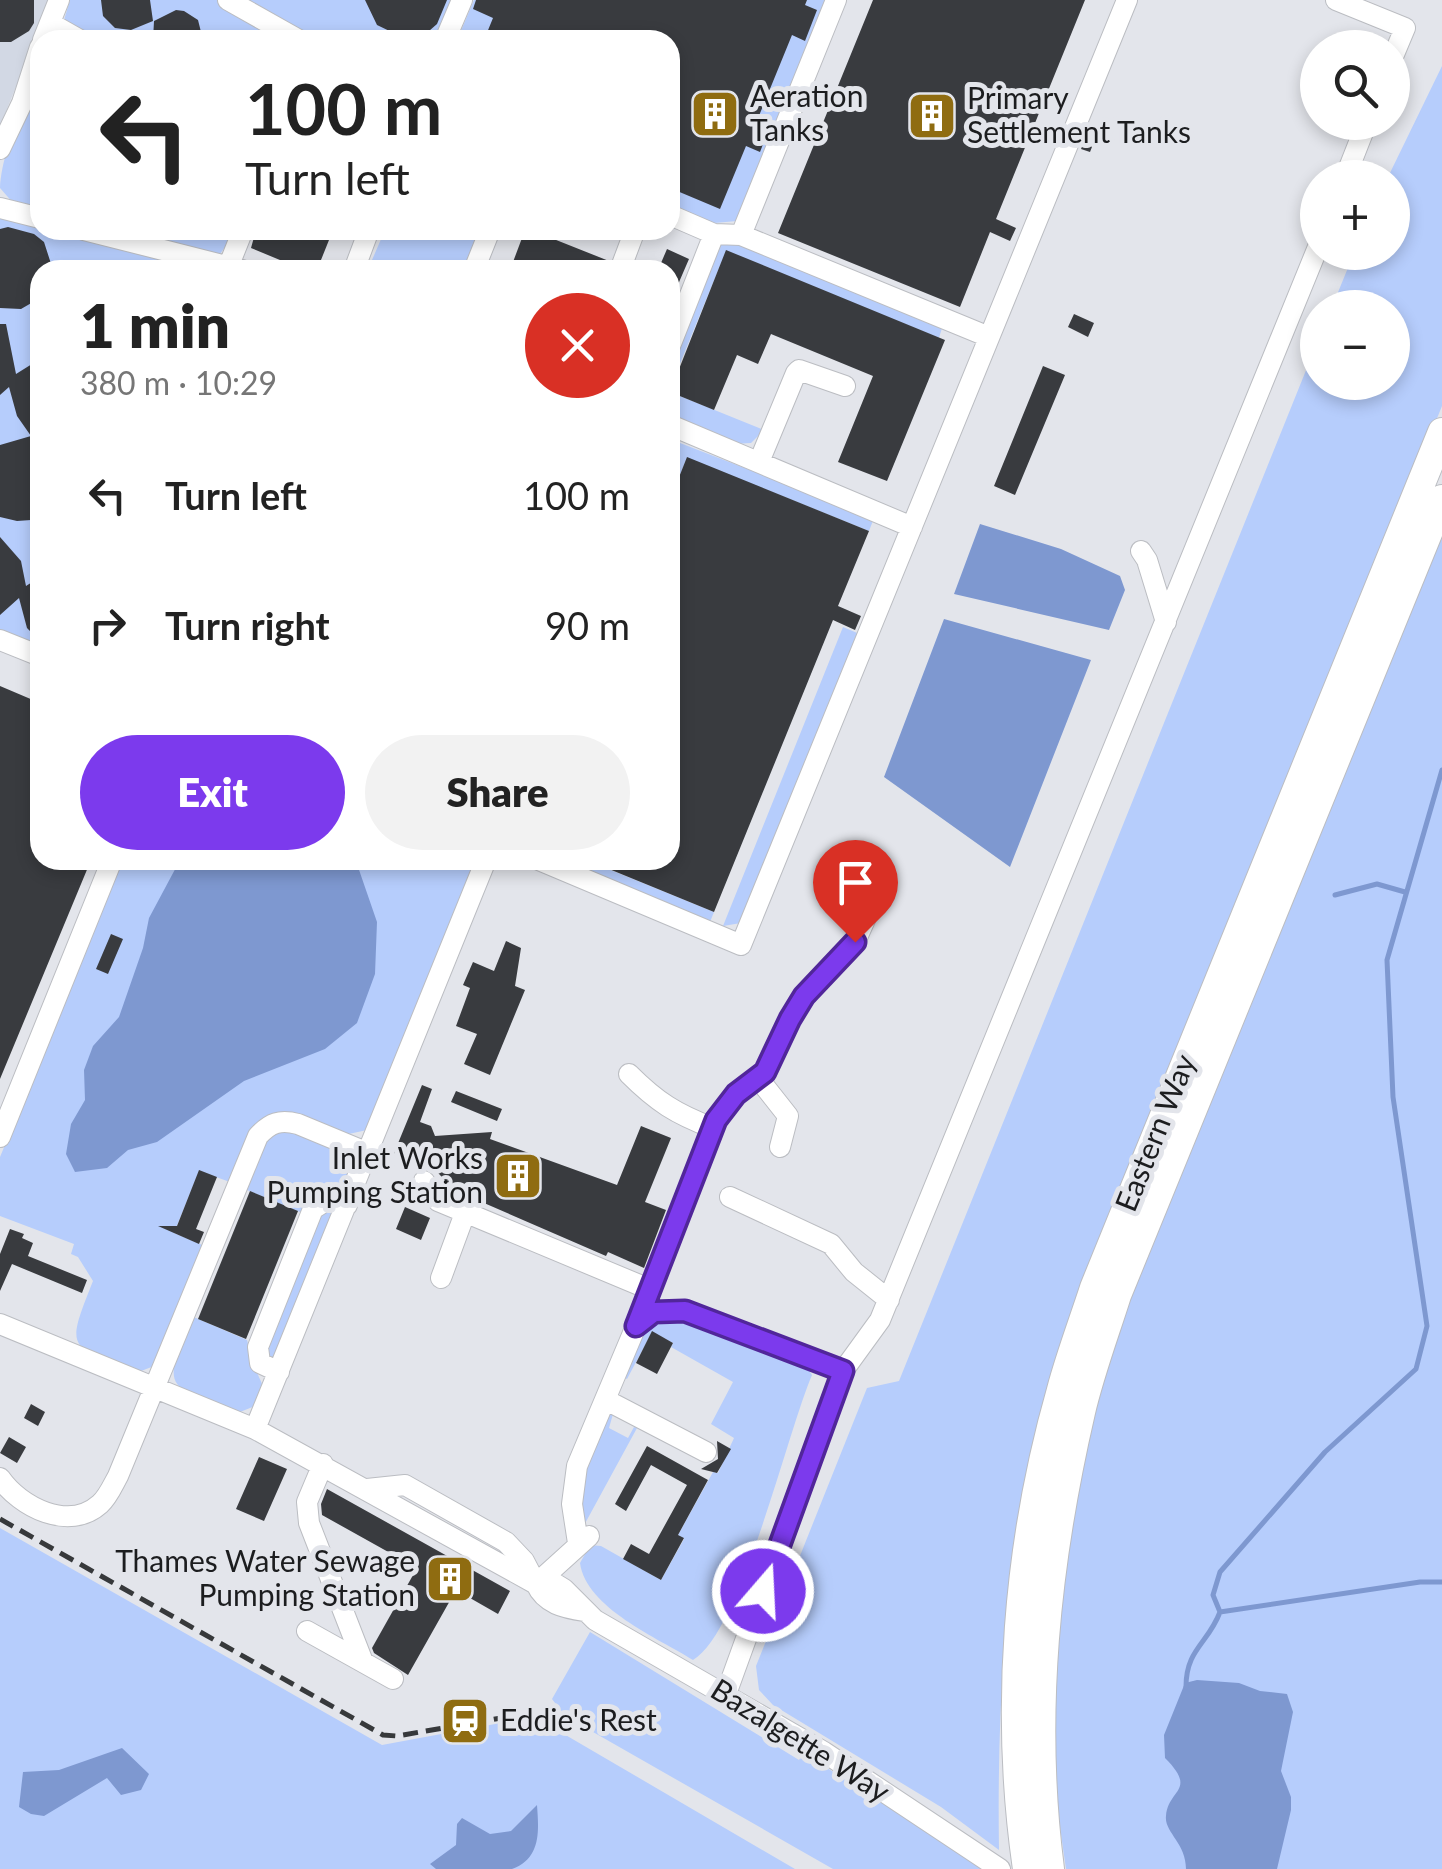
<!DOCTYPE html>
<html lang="en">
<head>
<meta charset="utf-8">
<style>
  :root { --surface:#fff; --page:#f2f2f2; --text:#222; --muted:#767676; --accent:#7c3aed }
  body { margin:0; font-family:Lato,sans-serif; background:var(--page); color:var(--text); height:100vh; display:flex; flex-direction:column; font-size:38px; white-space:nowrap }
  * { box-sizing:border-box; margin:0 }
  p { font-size:32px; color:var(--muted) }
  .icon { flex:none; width:55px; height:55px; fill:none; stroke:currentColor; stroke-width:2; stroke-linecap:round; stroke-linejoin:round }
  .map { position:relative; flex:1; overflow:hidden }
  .side { position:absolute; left:30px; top:260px; width:650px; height:610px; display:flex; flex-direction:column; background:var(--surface); border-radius:30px; box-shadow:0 5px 15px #0003 }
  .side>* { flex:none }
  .banner { position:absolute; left:30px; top:30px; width:650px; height:210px; border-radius:30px; box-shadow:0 5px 15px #0003; background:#fff; color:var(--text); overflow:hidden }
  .controls { position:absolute; left:1300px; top:30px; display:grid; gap:20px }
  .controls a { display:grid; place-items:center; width:110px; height:110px; border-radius:50%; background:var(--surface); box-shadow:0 5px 15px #0003; font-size:50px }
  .pin { position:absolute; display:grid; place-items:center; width:85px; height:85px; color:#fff; margin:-102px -42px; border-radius:50% 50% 50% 0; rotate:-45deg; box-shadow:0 0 10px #0007 }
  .pin .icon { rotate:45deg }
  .me { position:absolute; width:110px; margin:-55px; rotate:19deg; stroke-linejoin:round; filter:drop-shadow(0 0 8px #0008) }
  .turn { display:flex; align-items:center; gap:35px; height:210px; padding:0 50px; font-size:45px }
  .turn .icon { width:130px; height:130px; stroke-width:2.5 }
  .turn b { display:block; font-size:70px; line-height:85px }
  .round { display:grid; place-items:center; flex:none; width:105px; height:105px; border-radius:52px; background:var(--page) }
  .summary { display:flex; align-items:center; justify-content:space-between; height:170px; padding:0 50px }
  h1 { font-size:60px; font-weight:800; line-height:75px }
  .button { display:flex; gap:20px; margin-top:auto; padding:20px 50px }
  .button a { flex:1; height:115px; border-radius:60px; background:var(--accent); color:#fff; font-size:40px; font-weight:800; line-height:115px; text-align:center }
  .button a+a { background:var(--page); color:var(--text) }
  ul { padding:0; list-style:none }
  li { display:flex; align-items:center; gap:30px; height:130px; padding:0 50px }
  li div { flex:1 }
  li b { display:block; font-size:38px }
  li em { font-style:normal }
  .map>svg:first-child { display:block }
</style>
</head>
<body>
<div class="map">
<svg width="1442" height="1869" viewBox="0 0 1442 1869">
  <rect width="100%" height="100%" fill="#e3e5eb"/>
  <path fill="#d2d8e4" d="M0,0H51L0,126Z"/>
  <path fill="#b6cdfc" d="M70,0H218L289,40H91L68,27L64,20Z
    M244,0H456L440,40H314Z
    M474,0H831L737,221L714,223L670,205V40H457Z
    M1442,66V406L1058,1352C1048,1389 1036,1426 1029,1463C1004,1590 997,1720 999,1850L941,1807L773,1705L759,1690L756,1666L867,1388L899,1381L1317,343L1318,382H1392V308L1332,307L1354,253L1392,252V178L1388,177Z
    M29,108L40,111V211L14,204L0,188C1,164 12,126 29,108Z
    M0,215L40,224V230H63L215,270H40V649L0,632Z
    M112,230H237L220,254Z
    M385,230H484L467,270H361L372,260Z
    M730,240L942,328L939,338L726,251L670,388V354L717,245Z
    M670,392L764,430L751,443L733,444L670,418Z
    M680,443L874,518L869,531L687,458L670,499V445Z
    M1442,533V1869H1066L1054,1785L1051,1569L1095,1403L1136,1280Z
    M843,627L862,635L741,923L723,926Z
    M123,860H478L367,1130L344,1135L282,1117L230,1182L199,1171L174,1233L207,1247L154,1366L136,1373C68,1344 65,1352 93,1281L78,1257L71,1254L74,1244L0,1216V1157Z
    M559,860H586L714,912L710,922Z
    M285,1126L345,1150L352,1166L343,1187L317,1197L300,1212L242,1188L269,1132Z
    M328,1210L333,1216L276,1357L269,1358L265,1347L319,1213Z
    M189,1315L247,1340L254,1366L263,1386L255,1406L240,1412C164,1384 163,1394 189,1315Z
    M686,1318L801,1359L812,1375C787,1433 741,1632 693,1660C658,1638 586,1608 580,1563L590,1545L601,1546L661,1580L684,1539L678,1535L713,1472L718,1473L734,1438L711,1424L733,1382L671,1347L673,1343L652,1332L627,1379L621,1376C638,1334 636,1321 686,1318Z
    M617,1400L609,1428L628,1438L634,1427L637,1428L582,1529C570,1482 596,1441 617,1400Z
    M0,1528L382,1745L543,1715L557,1730L795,1869H0Z
    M590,1632L799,1760L803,1754L908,1816L984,1869H833L565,1716L552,1699Z"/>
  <path fill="#7e98d0" d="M980,524L1061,549L1120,576L1125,590L1109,630L954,594Z
    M944,619L1091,660L1010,867L884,777Z
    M180,860H352L357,864L377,922L375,974L357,1023L325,1049L244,1081L157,1142L128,1150L107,1168L75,1172L66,1154L71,1124L85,1100L84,1070L93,1046L119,1017L143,948L149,918Z
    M1197,1680L1239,1683L1260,1691L1287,1694L1293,1712L1281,1771L1291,1797V1810L1277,1869H1186C1186,1843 1164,1832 1166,1816C1168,1789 1198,1791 1165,1758L1164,1735L1185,1683Z
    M122,1748L149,1774L141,1790L121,1795L107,1778L44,1816L31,1814L19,1807L23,1772L59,1770Z
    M537,1805C539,1832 541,1858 512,1869H436L430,1864L456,1845L457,1824L462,1818L490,1834L511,1831Z"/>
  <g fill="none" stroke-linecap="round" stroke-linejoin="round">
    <path stroke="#7e98d0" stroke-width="5" d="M1335,895L1377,884L1405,892
      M1220,1612L1420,1582H1442
      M1186,1687C1186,1649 1208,1644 1220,1612L1213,1595L1220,1572L1325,1452L1416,1369L1427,1326L1393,1097L1387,960L1442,770"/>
  </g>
  <path fill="#393b3f" d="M0,0H34V23L29,31L11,42H0Z
    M101,0H150L153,21L131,30L115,28L103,16Z
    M365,0H447L437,24L429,31L402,37L377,25Z
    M476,0H807L805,5L817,10L805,41L792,35L754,128L767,134L760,152L746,146L720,209L670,188V40H484L493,18L473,9Z
    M873,0H1085L996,219L1016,228L1010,241L990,232L960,307L778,233Z
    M176,10L184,11L198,20L203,40H153L154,21Z
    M1091,126L1099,129L1090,152L1081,149Z
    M8,227L34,234L44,242L53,270H40V298L21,309L0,308V229Z
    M256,230H333L317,270H304L251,248Z
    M531,230L609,261L607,270H510L522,238L526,240Z
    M667,249L689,259L670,303V270H658Z
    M726,250L945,340L887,481L838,462L873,376L771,334L758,364L737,355L714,410L670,392Z
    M1074,314L1094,323L1088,337L1068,327Z
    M0,324H6L16,374L40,359V516L31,520L17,521L0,517V445L31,436L17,416L9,387L0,395Z
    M1043,366L1065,375L1015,495L994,486Z
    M687,457L869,531L838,606L861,616L855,630L833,620L714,912L587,860H670V500Z
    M0,537L21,561L26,586L40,577V641L27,628L19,598L0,615Z
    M0,686L40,703V860H91L0,1079Z
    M111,934L123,939L108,974L96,969Z
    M506,941L521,948L515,986L525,990L490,1075L464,1064L477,1034L456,1026L470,988L463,985L473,962L494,971Z
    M422,1085L432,1089L420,1122L431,1126L435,1136L492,1132L490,1139L617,1185L641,1126L671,1138L645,1202L666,1210L644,1268L608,1252L606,1256L454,1190L426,1160L416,1162L394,1153Z
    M456,1091L502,1109L497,1121L451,1102Z
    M199,1170L217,1177L196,1229L204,1232L199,1244L158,1226H177Z
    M250,1191L298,1211L246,1339L198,1319Z
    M405,1207L430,1218L421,1240L396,1229Z
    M10,1229L24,1234L22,1238L33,1243L28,1256L87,1280L82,1293L12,1264L0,1291V1254Z
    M652,1331L673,1343L657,1374L636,1363Z
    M31,1404L45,1412L38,1426L24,1418Z
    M9,1437L26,1447L17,1463L0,1453Z
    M717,1441L731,1449L717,1473L701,1469L718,1459Z
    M647,1446L708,1480L678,1535L684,1538L661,1580L623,1559L631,1544L649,1554L687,1485L651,1465L626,1511L615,1504Z
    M259,1457L287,1469L264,1521L236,1509Z
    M327,1489L510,1591L498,1614L456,1590L408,1675L374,1653L372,1648L417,1568L322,1515L321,1504Z"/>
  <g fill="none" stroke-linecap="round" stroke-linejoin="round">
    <g stroke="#bbbdc2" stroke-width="22">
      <path id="minor" d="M228,0L299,40
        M1336,0L1405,28L1392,59
        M50,23L80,40
        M43,40L59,0
        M445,40L462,0
        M0,149L22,103L40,47
        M1345,178L1367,122
        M0,208L40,218
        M670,215L714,234L741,235L989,337
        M84,230L242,270
        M741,235L836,0
        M229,265L243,230
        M354,270L369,230
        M474,270L490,230
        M620,270L635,230
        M670,346L714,234
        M670,425L912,527
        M759,462L796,373L799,370L845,386
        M1141,551L1147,560L1166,622
        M0,640L40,656
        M486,860L255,1429L536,1584
        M539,860L741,945L1127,0
        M629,1074C657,1102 676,1114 713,1128
        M758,1078L788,1116L780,1147
        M0,1137L112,860
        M424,1181L438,1201L649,1289
        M730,1197L831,1244L854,1272L889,1300
        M441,1278L465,1213
        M637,1323L716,1121L736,1094L765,1072L790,1019L804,996L855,942L872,904
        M0,1324L255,1429
        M279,1372L260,1363L258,1347L313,1209L327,1200L347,1205
        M606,1400L706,1452
        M323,1464L307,1502L309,1523L363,1662
        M0,1478C20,1507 69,1532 100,1504C108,1497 113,1485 118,1476L258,1136C270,1123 280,1119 298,1124L368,1153
        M367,1489L405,1485L506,1542L524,1561L535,1582
        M578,1543L572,1504L577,1466L636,1326C650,1310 665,1309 685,1311L843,1371L880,1320L1318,247
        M537,1583L589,1536
        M585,1611C564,1608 545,1604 536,1584L551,1581L564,1589L595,1620L824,1752L1000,1869
        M307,1631L393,1679
        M726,1694L843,1371"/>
    </g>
    <g stroke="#bbbdc2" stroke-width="30">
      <path id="major" d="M1027,1869C1004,1711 1017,1544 1061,1390C1070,1356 1083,1322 1094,1288L1442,432
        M1050,1869C1030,1715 1046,1563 1081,1412C1090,1373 1105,1333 1117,1295L1442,499"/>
    </g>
    <use href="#minor" stroke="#fff" stroke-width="20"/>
    <use href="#major" stroke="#fff" stroke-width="28"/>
    <path stroke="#37393b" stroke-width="5" stroke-dasharray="15 8" stroke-linecap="butt" d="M0,1519L383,1735L397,1736L536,1712"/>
  </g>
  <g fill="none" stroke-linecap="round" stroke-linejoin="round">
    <g stroke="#51269a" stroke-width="25">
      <path id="route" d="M763,1591L843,1371L685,1311L654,1312L636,1326L716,1120L736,1094L765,1072L790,1019L804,996L855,942"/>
    </g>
    <use href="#route" stroke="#7c3aed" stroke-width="18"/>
  </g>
  <defs>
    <g id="building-square" transform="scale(2.5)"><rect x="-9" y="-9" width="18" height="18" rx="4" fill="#8f6c11" stroke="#e3e5eb"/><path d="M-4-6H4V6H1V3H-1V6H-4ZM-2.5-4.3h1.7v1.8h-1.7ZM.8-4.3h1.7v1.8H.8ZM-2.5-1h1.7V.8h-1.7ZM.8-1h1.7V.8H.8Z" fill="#fff"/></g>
    <g id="station-square" transform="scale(2.5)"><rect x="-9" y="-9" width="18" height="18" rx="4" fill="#8f6c11" stroke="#e3e5eb"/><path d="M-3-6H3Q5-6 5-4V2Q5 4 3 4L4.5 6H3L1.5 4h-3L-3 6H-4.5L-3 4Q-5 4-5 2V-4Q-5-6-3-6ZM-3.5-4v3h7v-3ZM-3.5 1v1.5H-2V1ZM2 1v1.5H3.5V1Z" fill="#fff"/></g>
  </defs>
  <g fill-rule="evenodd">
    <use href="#building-square" x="715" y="114"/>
    <use href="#building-square" x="932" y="116"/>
    <use href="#building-square" x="518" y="1176"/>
    <use href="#building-square" x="450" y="1579"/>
    <use href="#station-square" x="465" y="1721"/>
  </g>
  <g text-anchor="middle" stroke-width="10" stroke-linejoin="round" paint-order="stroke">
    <g font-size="30" fill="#1c1d1f" stroke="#e3e5eb" text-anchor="start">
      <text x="750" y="107">Aeration<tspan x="750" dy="34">Tanks</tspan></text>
      <text x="967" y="109">Primary<tspan x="967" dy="34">Settlement Tanks</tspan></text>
      <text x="483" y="1169" text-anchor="end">Inlet Works<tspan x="483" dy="34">Pumping Station</tspan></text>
      <text x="415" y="1572" text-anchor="end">Thames Water Sewage<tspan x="415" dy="34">Pumping Station</tspan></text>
      <text x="500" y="1731">Eddie's Rest</text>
    </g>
    <g font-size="30" fill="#1c1d1f" stroke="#e3e5eb">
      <text transform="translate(1156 1133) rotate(-68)" y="10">Eastern Way</text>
      <text transform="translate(800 1741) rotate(32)" y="10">Bazalgette Way</text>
    </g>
  </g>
</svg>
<div class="controls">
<a><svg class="icon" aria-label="search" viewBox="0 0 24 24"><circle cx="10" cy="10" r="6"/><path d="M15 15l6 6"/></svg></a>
<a>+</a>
<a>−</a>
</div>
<div class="pin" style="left:855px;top:942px;background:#d93025"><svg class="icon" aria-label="arrive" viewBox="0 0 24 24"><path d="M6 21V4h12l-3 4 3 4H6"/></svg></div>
<svg class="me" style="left:763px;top:1591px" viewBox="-20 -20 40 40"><circle r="17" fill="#7c3aed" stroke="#fff" stroke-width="3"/><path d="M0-11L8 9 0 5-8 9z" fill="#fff"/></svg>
<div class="banner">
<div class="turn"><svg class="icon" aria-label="left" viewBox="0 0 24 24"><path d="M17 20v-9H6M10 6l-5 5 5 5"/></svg><div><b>100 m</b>Turn left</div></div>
</div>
<section class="side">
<div class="summary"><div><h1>1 min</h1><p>380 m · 10:29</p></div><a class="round" style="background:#d93025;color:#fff"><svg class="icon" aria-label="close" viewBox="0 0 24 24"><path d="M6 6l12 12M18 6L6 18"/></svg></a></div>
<ul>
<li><svg class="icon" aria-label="left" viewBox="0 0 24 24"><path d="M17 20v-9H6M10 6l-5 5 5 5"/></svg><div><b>Turn left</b></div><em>100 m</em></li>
<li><svg class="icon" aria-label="right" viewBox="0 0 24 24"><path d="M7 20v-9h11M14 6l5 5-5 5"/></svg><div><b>Turn right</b></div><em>90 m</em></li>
</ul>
<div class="button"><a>Exit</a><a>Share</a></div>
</section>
</div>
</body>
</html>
